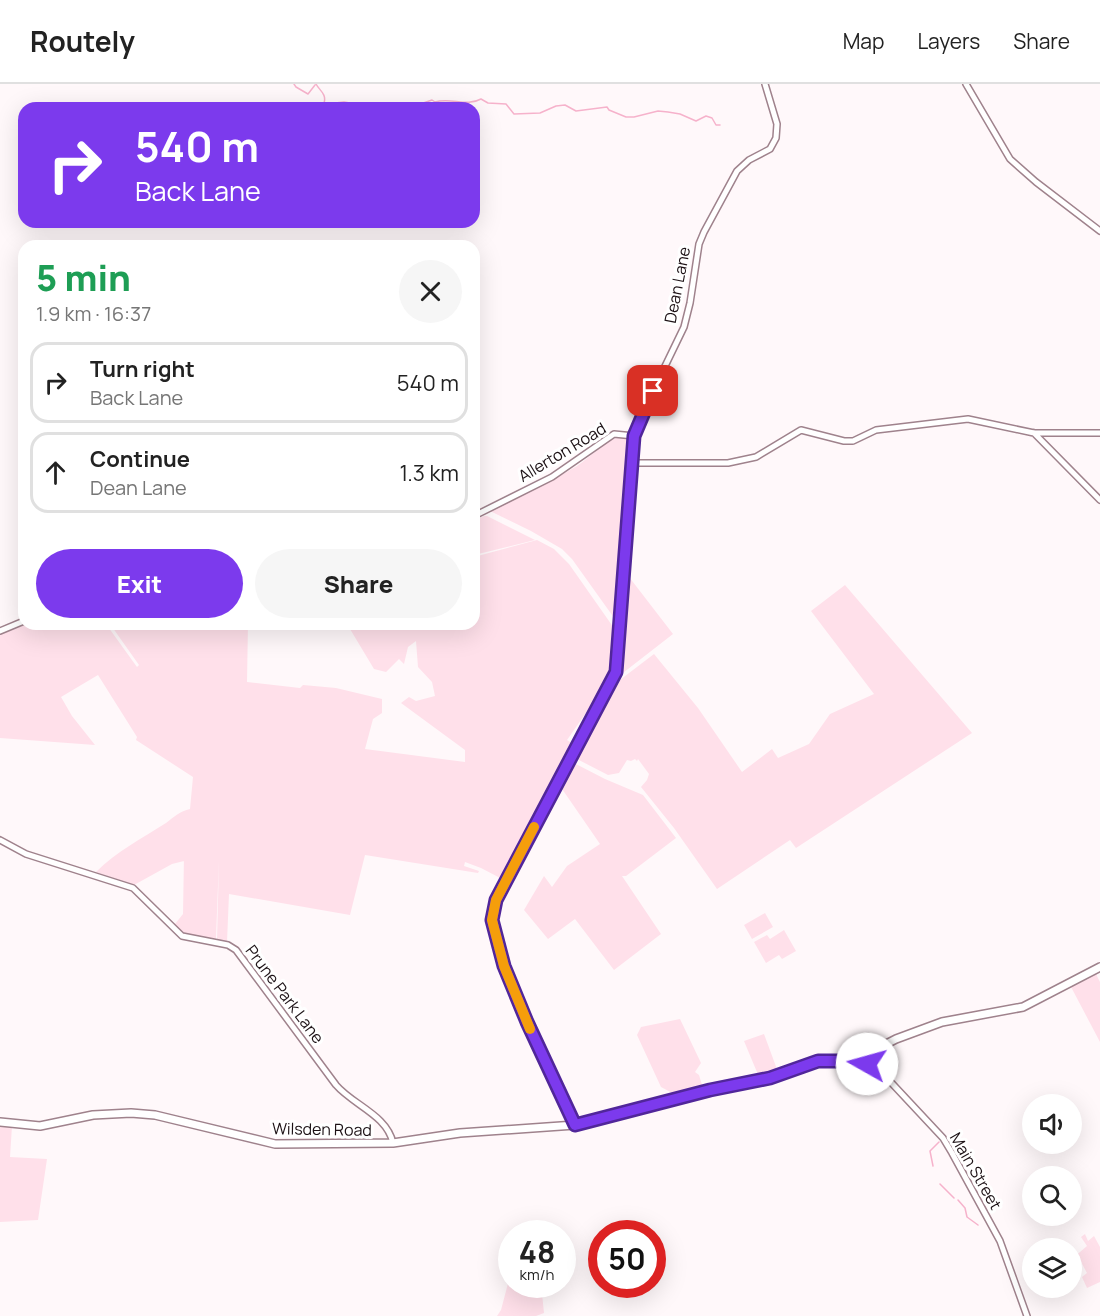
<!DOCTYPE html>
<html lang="en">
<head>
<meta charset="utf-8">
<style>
  :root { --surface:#fff; --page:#f6f6f6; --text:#222; --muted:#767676; --line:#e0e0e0; --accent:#7c3aed }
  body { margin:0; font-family:Manrope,sans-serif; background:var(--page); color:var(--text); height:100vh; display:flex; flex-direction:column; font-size:22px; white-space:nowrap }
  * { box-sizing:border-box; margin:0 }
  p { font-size:20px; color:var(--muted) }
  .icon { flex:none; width:33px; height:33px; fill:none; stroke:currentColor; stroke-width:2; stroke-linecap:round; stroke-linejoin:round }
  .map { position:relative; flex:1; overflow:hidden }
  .details { position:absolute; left:18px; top:156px; width:462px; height:390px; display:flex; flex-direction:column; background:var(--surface); border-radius:18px; box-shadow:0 6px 24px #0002 }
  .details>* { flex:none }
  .top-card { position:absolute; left:18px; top:18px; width:462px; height:126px; border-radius:18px; box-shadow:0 6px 24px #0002; background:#7c3aed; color:#fff; overflow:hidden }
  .controls { position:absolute; left:1022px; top:1010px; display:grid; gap:12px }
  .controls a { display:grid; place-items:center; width:60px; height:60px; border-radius:50%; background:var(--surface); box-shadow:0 6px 24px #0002; font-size:30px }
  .speed { position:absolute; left:498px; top:1136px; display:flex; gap:12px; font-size:30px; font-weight:700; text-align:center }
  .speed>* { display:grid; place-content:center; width:78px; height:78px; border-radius:50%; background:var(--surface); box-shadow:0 6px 24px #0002; line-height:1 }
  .speed small { font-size:15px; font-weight:400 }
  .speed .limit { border:9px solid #d22; background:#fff; color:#111 }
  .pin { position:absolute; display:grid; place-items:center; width:51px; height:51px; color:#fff; margin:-26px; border-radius:12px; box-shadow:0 3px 9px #0006 }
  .me { position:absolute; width:66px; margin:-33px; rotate:277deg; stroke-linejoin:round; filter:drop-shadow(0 0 4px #0008) }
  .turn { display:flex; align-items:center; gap:21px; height:126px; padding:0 18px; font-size:27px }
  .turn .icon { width:78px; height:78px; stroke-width:2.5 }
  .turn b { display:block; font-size:42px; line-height:51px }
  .round { display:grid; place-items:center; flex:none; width:63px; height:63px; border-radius:32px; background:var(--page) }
  .summary { display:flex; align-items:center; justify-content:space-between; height:102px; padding:0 18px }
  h1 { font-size:36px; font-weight:800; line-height:45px; color:#1e9e55 }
  .action { display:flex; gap:12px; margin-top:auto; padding:12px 18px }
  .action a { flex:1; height:69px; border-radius:36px; background:var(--accent); color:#fff; font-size:24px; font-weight:800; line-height:69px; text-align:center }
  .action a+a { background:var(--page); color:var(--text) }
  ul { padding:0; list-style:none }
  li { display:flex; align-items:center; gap:18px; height:81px; margin:0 12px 9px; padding:0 6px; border:3px solid var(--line); border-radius:18px }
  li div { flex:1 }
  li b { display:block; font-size:22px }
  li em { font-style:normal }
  header { display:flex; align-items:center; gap:36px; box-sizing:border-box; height:84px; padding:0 30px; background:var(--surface); border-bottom:2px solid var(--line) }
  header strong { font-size:28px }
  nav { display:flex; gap:33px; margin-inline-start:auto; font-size:21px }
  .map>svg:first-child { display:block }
</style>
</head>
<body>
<header>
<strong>Routely</strong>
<nav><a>Map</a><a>Layers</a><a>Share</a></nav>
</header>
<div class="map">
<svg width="1100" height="1232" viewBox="0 0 1100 1232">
  <rect width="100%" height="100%" fill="#fff8fa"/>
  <path fill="#ffe0ea" d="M618,353L628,355L630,367L617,538L572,475L562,465L531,447L490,427C519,412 549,399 577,382C591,372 602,360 618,353Z
    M484,432H487L535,456L474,471V437Z
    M537,456L554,465L569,480L616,547L613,589L608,597L604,598V603L567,656L575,661L504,796L481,784L465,778L464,782L479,787L478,789L365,771L350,831L229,810L227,858L217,856L219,776L216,854L215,856L182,850L175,840L183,830L184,771V777L172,780L134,801L96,788C117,767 141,755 166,739C174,733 180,727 190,725L193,693L136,656L137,653L98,591L61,613L72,632L95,661L0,654V551L27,540H106L137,583L139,581L110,540H248L247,598L300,604L303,601L336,604L382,615V629L373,635L365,665L465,678V666L401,619L409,613L416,617L435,612L432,598L418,583L416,557L408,563L404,580L399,575L386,588L374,585L347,540H474V473Z
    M626,489L673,550L619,592Z
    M845,501L972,649L796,764L790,756L717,805L674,744L641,703L647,696L649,690L638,675L637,677L635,675L631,677L627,676L619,689L608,691L575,674L612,602L654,570L698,624L742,688L772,665L778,674L809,660L830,630L874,610L811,527Z
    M572,678L605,695L643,711L676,754L626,792H622L661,850L614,886L575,835L548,855L524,826L544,792L552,803L567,782L600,760L560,702Z
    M765,829L773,843L752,855L744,841Z
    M784,846L796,867L782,875L779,871L766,879L754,858L767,851L770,855Z
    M1095,888L1100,898V958L1070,901Z
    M680,935L701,979L695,988L699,991L703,1004L678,1012L661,1003L637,951L641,943Z
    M764,950L778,988L759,993L744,957Z
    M0,1040L12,1042L10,1073L47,1075L38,1136L0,1138Z
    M1085,1150L1088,1157L1094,1152L1100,1163V1198L1087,1204L1082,1193L1087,1189L1079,1174L1073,1176V1174L1087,1162L1081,1153Z
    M511,1188L512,1200H541L544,1229L536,1232H497L501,1226Z"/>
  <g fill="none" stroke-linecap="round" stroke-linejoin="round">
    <path stroke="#f6b2cb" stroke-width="1.5" d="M294,0L296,3L308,10L315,1
      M316,0C319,6 327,10 324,19L326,20L344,18L373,23C380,19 389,19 396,24
      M409,24L432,16L435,18C450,13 467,23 481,15L488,19L506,20L514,30L540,29L556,22L565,21L576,27L607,23L609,26L626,33H634L658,27L668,28L680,30L696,37L706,32L712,34L716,41H720
      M933,1082L930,1067L939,1058
      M940,1100L954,1114
      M958,1116L965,1124L967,1133L978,1141"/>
    <g stroke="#9f828c" stroke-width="8">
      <path id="minor" d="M966,0L1010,75L1036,98L1100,147
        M1034,349L1100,416
        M631,379H728L756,373L801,346L844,357H853L876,346L968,335L1034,349H1100
        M474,432L552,393L614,350L634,352
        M0,547L24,537
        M0,756L26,770L133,804L182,852L228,861L236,866L336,1001C353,1021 387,1031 393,1059
        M867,980L877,985L886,993L943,1054L952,1069L1000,1157L1027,1232
        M575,1041C555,998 534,955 516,910C505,884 490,854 493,826L616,588L634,352L653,307L684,243L690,219L699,160L704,148L737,87L749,76L770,65L776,54L777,40L765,0"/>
    </g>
    <g stroke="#9f828c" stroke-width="10">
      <path id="major" d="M863,972L896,955L942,938L1023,923L1100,883
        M855.5 978a5.5 5.5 0 1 1 11 0a5.5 5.5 0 1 1-11 0Z
        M848,977L854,989
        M0,1038L40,1042L93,1031L131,1029L155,1031L275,1060L393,1059L460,1049L575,1041L710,1007L770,994L818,977H856"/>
    </g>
    <use href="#minor" stroke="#fff" stroke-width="5"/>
    <use href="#major" stroke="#fff" stroke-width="7"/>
  </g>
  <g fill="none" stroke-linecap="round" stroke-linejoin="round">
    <g stroke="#51269a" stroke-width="15">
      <path id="route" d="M653,307L634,352L616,588L496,816L492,836L504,882L527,938L575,1041L710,1006L770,994L818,977H856L857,981L861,983L867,980"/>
    </g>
    <use href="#route" stroke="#7c3aed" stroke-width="10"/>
    <path stroke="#f59e0b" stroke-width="10" d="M530,945L504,882L492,836L496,816L534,743"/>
  </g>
  <g text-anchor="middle" stroke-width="6" stroke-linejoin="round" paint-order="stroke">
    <g font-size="16" fill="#1c1115" stroke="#fff">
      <text transform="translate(677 201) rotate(-79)" y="6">Dean Lane</text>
      <text transform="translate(562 368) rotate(-31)" y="6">Allerton Road</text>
      <text transform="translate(285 910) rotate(53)" y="6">Prune Park Lane</text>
      <text transform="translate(322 1045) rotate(1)" y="6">Wilsden Road</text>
      <text transform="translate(976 1087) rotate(60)" y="6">Main Street</text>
    </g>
  </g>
</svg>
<div class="controls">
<a><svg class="icon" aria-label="sound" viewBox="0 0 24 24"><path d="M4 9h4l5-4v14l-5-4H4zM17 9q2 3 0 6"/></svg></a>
<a><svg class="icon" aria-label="search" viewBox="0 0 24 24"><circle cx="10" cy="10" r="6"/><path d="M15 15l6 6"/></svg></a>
<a><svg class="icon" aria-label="layers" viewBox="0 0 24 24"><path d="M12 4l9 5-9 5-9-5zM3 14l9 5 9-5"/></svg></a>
</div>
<div class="speed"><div>48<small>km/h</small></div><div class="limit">50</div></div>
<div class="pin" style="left:653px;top:307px;background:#d93025"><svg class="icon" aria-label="arrive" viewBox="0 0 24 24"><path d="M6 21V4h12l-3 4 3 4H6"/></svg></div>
<svg class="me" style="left:867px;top:980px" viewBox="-20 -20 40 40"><circle r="19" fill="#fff"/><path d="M0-13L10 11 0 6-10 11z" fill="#7c3aed"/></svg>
<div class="top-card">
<div class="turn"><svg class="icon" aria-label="right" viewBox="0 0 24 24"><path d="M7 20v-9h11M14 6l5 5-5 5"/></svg><div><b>540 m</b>Back Lane</div></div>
</div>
<section class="details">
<div class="summary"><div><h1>5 min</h1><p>1.9 km · 16:37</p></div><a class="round"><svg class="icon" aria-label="close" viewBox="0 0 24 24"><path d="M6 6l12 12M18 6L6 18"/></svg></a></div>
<ul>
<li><svg class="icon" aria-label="right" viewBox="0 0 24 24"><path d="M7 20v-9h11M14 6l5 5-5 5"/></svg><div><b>Turn right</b><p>Back Lane</p></div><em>540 m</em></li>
<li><svg class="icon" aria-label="ahead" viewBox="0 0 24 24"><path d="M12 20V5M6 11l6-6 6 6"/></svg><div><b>Continue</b><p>Dean Lane</p></div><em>1.3 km</em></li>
</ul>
<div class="action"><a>Exit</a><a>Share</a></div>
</section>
</div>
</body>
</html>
